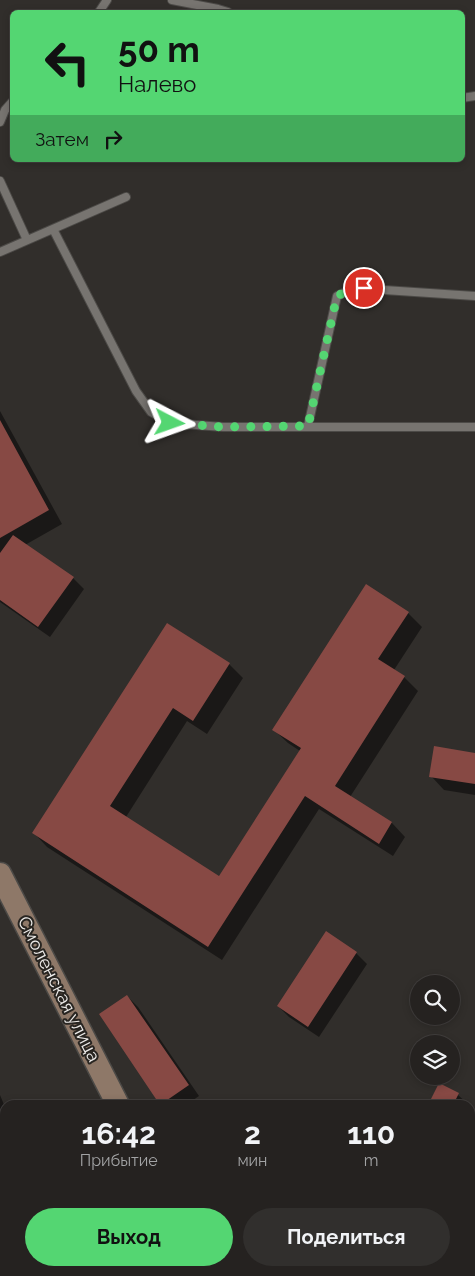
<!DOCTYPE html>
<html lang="ru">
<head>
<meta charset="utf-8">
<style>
  :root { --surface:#252220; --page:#312f2d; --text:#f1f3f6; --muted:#a3a4a5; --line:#423f3e; --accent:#54d672 }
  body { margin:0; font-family:Raleway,sans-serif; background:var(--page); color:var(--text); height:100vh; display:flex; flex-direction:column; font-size:19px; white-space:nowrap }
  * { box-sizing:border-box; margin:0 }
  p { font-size:16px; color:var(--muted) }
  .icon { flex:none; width:28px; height:28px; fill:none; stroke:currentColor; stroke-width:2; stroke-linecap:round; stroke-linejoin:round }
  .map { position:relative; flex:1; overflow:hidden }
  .side { position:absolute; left:0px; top:1100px; width:475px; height:176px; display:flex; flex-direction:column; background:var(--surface); border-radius:15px 15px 0 0; box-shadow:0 2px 8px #0003,0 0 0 1px var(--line) }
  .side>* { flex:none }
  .banner { position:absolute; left:10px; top:10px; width:455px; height:152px; border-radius:8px; box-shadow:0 2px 8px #0003,0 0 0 1px var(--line); background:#54d672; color:#111; overflow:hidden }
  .tools { position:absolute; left:410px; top:975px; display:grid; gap:10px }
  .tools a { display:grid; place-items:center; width:50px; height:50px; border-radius:50%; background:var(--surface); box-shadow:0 2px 8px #0003,0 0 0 1px var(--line); font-size:25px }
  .pin { position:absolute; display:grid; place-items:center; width:42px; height:42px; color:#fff; margin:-21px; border:2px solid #fff; border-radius:50%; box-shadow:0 1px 5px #0007 }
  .me { position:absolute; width:55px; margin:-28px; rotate:94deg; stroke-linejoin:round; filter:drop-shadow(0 0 4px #0008) }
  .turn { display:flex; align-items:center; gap:18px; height:105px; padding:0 25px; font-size:22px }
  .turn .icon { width:65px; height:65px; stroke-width:2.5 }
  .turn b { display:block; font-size:35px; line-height:42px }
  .then { display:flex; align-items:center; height:48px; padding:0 25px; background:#0003; gap:10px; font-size:19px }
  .eta { display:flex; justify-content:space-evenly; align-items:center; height:85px; text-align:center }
  .eta b { font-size:30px; font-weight:700; line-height:35px }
  .action { display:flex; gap:10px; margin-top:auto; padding:10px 25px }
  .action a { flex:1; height:58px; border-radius:30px; background:var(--accent); color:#111; font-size:20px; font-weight:700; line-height:58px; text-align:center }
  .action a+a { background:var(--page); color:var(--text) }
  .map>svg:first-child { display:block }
</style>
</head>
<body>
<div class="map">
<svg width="475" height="1276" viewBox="0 0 475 1276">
  <rect width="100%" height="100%" fill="#312e2b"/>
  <path fill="#0007" d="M0,411L62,524L25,545L73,578L84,589L50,637L0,602Z
    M408,613L422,627L394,670L404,677L418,691L350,797L392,823L405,837L393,856L319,809L222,960L47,847L34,833L168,624L229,664L243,678L207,734L187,721L126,817L219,877L300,751L288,743L274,730Z
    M475,754V795L444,790L431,776Z
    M356,953L367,964L319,1037L289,1017L278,1006Z
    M127,996L138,1007L199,1096L186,1105L161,1104Z
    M440,1085L458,1095L469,1105H429Z
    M0,1095L5,1107V1231L0,1218Z
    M470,1118L475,1122V1143L470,1153Z
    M21,1271H71L73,1276H23Z
    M273,1271H328L331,1276H276Z"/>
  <path fill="#874944" d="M0,420L49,510L0,538Z
    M13,535L74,577L38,627L0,600V553Z
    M366,584L409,612L378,659L405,676L335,786L392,822L379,844L305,796L208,947L32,833L167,623L230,663L193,721L173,708L110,806L219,876L301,748L272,730Z
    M434,746L475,753V784L429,777Z
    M326,931L357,952L308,1027L277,1006Z
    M127,995L189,1085L160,1105L99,1014Z
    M439,1083L459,1093L453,1105H428Z
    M0,1113L5,1126V1234L0,1221Z
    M20,1271H63L65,1276H22Z
    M272,1271H322L315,1276H275Z"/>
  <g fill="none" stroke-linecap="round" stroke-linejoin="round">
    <g stroke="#4c4a47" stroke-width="10">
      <path id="service" d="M172,0L218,9L228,12
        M99,12L107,0
        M462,98L475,96
        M0,122L5,110L12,102
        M0,181L27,240
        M53,229L136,391L151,412L170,423L223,427H475
        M0,252L126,197
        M308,426L337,296L354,288L475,296
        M470,1216L475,1217"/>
    </g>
    <g stroke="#4c4a47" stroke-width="18">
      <path id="minor" d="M470,1165L475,1145
        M360,1276L367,1271"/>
    </g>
    <g stroke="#4c4a47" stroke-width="25">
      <path id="secondary" d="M0,874L118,1105
        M196,1271L197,1276"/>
    </g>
    <use href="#service" stroke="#777470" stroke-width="8"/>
    <use href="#minor" stroke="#777470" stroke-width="15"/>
    <use href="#secondary" stroke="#8e7868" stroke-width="22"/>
  </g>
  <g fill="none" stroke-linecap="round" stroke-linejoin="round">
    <path stroke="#54d672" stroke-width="9" stroke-dasharray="0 16.2" d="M170,423L223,427L308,426L337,296L354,288H364"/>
  </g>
  <g text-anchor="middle" stroke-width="4" stroke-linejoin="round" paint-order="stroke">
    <g font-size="18" fill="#eeecea" stroke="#282521">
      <text transform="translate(59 989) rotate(63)" y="6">Смоленская улица</text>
    </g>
  </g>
</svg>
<div class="tools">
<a><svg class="icon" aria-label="search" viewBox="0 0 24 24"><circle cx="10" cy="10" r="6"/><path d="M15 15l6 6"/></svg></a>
<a><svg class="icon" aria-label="layers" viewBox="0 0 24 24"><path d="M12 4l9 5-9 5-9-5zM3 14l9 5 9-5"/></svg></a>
</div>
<div class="pin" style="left:364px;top:288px;background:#d93025"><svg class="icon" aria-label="arrive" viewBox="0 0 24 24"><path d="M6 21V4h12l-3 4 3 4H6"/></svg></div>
<svg class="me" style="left:170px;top:423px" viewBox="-20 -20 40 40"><path d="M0-17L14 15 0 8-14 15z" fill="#54d672" stroke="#fff" stroke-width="4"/></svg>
<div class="banner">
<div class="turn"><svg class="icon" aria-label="left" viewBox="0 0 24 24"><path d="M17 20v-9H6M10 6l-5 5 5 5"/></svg><div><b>50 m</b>Налево</div></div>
<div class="then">Затем<svg class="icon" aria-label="right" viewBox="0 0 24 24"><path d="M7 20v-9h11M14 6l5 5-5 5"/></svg></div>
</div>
<section class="side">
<div class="eta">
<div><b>16:42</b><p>Прибытие</p></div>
<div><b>2</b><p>мин</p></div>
<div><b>110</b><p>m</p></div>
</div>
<div class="action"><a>Выход</a><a>Поделиться</a></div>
</section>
</div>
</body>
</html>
